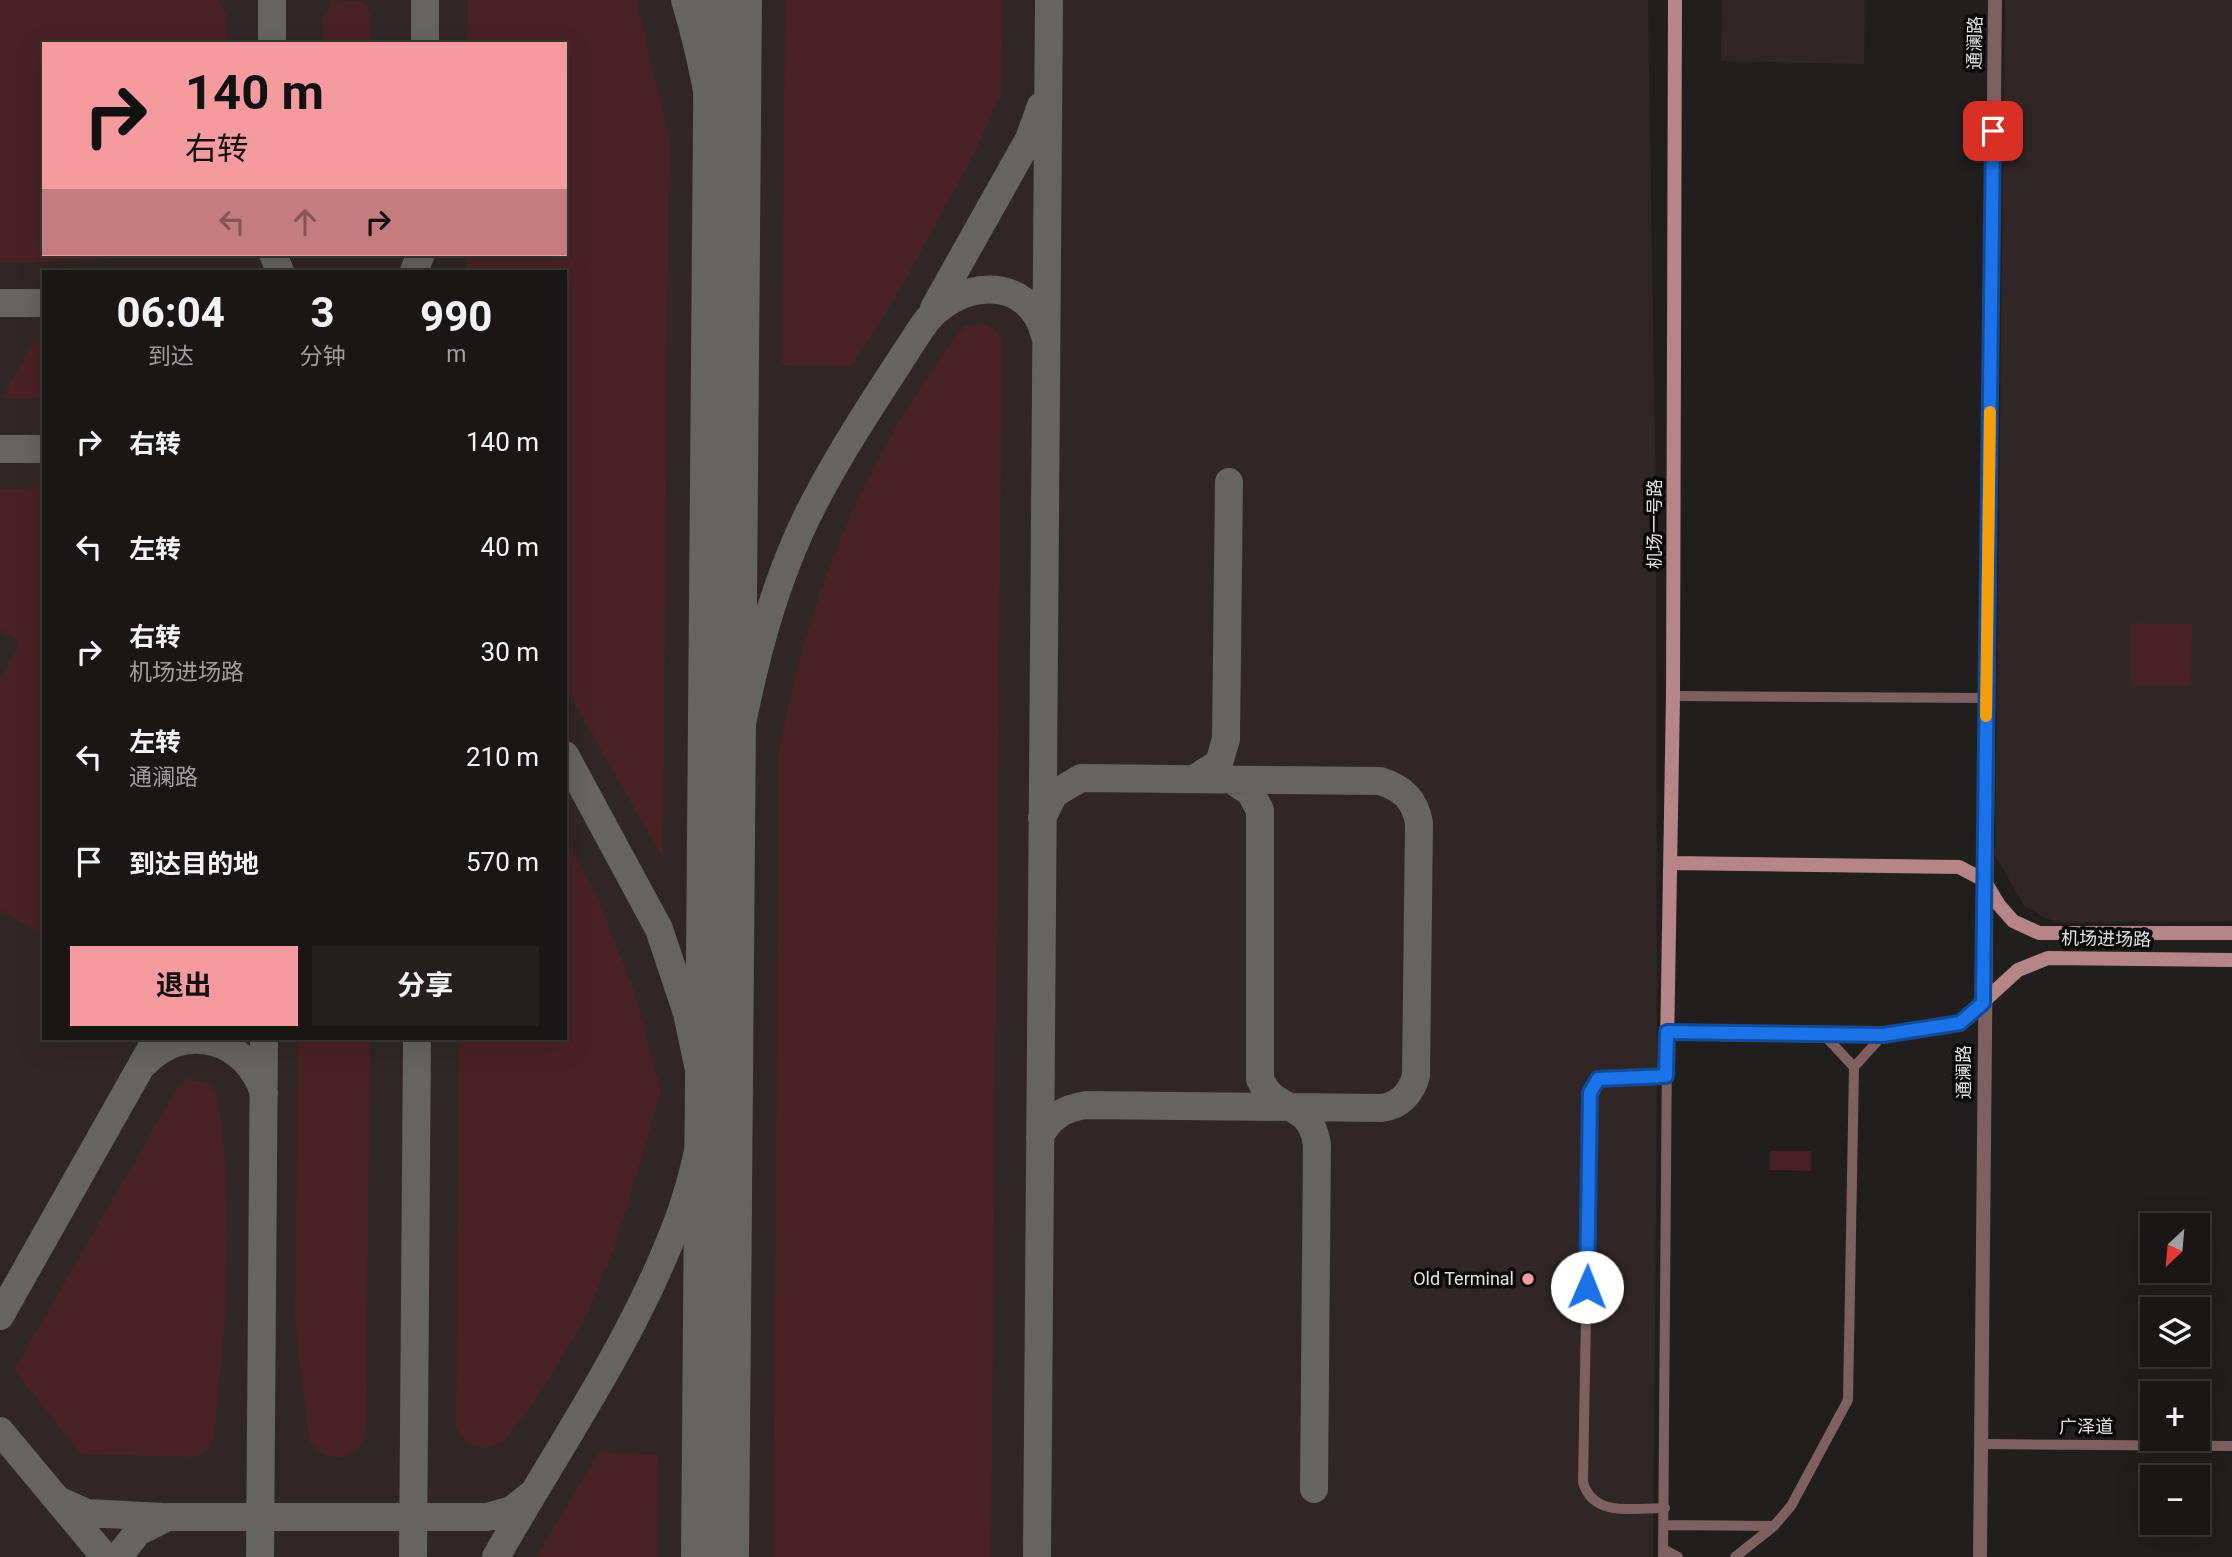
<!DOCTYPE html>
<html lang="zh">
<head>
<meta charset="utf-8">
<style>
  :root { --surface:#1a1616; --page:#231f1f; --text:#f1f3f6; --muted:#9f9fa1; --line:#383535; --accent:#f59b9f }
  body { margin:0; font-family:Roboto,"Noto Sans SC",sans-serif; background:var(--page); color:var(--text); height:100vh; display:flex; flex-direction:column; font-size:26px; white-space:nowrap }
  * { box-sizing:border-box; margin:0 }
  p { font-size:23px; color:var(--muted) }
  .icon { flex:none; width:38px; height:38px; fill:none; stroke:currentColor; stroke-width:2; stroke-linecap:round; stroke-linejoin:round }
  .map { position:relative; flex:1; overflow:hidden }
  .sheet { position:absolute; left:42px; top:270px; width:525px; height:770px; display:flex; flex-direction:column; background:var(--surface); border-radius:0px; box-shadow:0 7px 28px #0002,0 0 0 2px var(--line) }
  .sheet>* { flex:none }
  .guide { position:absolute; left:42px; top:42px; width:525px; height:214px; border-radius:0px; box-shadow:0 7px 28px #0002,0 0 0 2px var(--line); background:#f59b9f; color:#111; overflow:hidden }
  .needle { width:46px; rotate:206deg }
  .fabs { position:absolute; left:2140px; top:1213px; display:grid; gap:14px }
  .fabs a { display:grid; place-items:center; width:70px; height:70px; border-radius:0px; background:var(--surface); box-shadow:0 7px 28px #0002,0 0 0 2px var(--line); font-size:35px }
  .pin { position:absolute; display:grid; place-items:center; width:60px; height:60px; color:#fff; margin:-30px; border-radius:14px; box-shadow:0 4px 10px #0006 }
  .me { position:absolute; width:77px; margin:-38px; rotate:1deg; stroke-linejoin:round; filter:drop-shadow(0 0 5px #0008) }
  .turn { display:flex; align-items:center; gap:24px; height:147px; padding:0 28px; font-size:32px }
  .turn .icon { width:91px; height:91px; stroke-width:2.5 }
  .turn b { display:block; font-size:49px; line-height:60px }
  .lanes { display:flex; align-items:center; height:66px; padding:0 28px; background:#0003; justify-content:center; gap:35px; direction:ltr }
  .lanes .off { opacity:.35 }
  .eta { display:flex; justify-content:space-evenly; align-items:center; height:119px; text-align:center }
  .eta b { font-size:42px; font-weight:700; line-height:49px }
  .button { display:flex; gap:14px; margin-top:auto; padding:14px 28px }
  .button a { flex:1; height:80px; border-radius:0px; background:var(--accent); color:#111; font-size:28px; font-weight:700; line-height:80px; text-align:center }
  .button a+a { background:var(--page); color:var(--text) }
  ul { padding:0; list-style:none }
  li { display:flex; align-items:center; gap:21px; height:105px; padding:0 28px }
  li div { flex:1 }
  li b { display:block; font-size:26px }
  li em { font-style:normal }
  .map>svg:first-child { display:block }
</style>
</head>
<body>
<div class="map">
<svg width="2232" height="1557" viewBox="0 0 2232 1557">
  <rect width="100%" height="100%" fill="#221e1e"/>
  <path fill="#302626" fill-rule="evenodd" d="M0,0H1648L1656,509L1657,1087L1653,1557H0ZM44,44H565V254H44ZM44,271H565V1038H44Z
    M1722,0H1865L1864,64L1721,61Z
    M2005,0H2232V921L2056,923L2024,906L1995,855Z"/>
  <path fill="#482124" d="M0,0H219C228,14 228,27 227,44H44V254H151L78,262H0Z
    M333,0L364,2L370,12L371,44H323V17Z
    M468,0H636L669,137L663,859L565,687V271H466V254H565V44H467Z
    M785,0H1003L1001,94L971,160L897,295L852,366L782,365Z
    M983,324L995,329L1002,339L991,1557H773L779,751C803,624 844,505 916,395C931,371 946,347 965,326Z
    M44,341V398H2L32,345Z
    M44,488V935L0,910V679L20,642L0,630V489Z
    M2131,623L2192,624L2191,685H2131Z
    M565,837L598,898L634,990L661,1092L616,1244L583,1323L535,1401L503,1442L485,1448L466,1443L456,1429L459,1038H565Z
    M298,1038H370L366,1430L362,1445L343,1458L323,1455L309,1442L295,1320Z
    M188,1079L209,1084L216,1091C237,1206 226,1322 214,1438L210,1447L197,1457L81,1454L14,1370L178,1086Z
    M1770,1151H1811V1171L1770,1170Z
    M599,1452L658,1455L657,1557H536Z"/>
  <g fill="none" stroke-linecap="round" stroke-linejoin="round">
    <path stroke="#666363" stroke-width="28" d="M685,0C708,75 718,152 726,230
      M272,44V0
      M425,44V0
      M273,254L280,271
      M414,271L421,254
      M0,303H44
      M934,308L1029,139L1041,106
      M0,449H44
      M565,755L659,929L687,1013L702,1084
      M1194,779L1219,763L1226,739L1229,482
      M1232,780L1250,792L1260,810V1079C1276,1116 1309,1097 1317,1144L1314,1489
      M721,836C742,721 760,604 816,499C847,440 886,383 922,327C954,280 1029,271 1045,336
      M145,1063C185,1021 247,1039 264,1093
      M709,1131L718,1194
      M1040,1137C1049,1117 1065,1108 1086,1105L1381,1108C1400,1106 1411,1093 1416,1076L1419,823C1415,800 1403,788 1380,781L1081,778L1054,794L1042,818
      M0,1316L157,1038
      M0,1431L105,1557
      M60,1501L87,1513L163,1517
      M118,1557L138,1532L168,1517H487L512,1510L529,1496
      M260,1557L264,1038
      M413,1557L417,1038
      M496,1557C559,1446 633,1341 678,1221C703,1153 711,1080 719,1008
      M1037,1557L1049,0"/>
    <path stroke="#666363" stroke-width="68" d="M715,1557L728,0"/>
    <path stroke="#7e6061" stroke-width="10" d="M1673,696L1986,698
      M1825,1036L1854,1067L1883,1035
      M1981,1444L2232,1446
      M1665,1508C1634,1508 1593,1518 1583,1482L1590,1093C1597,1067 1644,1076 1666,1076
      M1665,1525L1774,1526
      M1663,1549L1678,1557
      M1663,1557L1667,1047
      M1735,1557L1774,1526L1791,1506L1848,1400L1854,1067"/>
    <path stroke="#7e6061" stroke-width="14" d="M1980,1557L1995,0"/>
    <path stroke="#b58587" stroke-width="14" d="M1672,863L1959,867L1984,880L1999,905L2013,921L2039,933H2232
      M1667,1032L1883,1035L1960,1023L2018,970L2048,958L2232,960
      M1667,1047L1673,696L1675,0"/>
  </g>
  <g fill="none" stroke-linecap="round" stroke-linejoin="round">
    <g stroke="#114b97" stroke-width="18">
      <path id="route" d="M1587,1287L1590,1093L1598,1079L1666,1076L1667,1032L1883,1035L1960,1023L1983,1003L1993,131"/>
    </g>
    <use href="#route" stroke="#1a73e8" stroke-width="12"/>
    <path stroke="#f59e0b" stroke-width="12" d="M1986,716L1990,412"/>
  </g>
  <circle fill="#f59b9f" stroke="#0a0808" stroke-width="2.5" cx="1528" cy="1279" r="7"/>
  <g text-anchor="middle" stroke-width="7" stroke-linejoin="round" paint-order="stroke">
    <g font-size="18" fill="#e4e2e2" stroke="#0a0808">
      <text transform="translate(1975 43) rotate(-89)" y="6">通澜路</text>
      <text transform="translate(1655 524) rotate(-90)" y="6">机场一号路</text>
      <text transform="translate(2106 939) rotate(1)" y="6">机场进场路</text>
      <text transform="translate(1964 1072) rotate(-90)" y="6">通澜路</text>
      <text x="2086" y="1433">广泽道</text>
    </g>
    <g font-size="18" fill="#e4e2e2" stroke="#0a0808" text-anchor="end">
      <text x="1514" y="1285">Old Terminal</text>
    </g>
  </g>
</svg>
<div class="fabs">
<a><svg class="needle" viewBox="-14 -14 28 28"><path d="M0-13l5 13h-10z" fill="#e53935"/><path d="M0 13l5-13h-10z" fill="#9f9fa1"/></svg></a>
<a><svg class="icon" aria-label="layers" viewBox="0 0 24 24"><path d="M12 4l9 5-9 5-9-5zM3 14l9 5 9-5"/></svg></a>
<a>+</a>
<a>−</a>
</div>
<div class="pin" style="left:1993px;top:131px;background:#d93025"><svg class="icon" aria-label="arrive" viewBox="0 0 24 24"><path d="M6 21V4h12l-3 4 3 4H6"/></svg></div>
<svg class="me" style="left:1587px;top:1287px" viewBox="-20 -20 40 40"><circle r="19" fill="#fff"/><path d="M0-13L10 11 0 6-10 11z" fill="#1a73e8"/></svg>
<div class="guide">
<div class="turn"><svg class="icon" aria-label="right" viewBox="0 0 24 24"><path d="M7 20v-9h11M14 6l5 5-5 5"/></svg><div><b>140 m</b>右转</div></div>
<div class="lanes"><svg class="icon off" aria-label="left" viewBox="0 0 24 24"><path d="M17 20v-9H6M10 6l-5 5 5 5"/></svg><svg class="icon off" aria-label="ahead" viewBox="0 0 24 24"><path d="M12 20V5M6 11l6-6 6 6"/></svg><svg class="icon" aria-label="right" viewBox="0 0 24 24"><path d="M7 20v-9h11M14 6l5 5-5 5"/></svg></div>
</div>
<section class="sheet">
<div class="eta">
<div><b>06:04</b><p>到达</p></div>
<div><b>3</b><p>分钟</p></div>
<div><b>990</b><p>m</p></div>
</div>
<ul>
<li><svg class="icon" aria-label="right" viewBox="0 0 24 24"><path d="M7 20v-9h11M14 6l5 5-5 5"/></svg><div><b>右转</b></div><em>140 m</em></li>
<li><svg class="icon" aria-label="left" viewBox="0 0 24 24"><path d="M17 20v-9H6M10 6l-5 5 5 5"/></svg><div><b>左转</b></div><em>40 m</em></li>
<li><svg class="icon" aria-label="right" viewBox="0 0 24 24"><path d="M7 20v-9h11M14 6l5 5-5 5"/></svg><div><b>右转</b><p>机场进场路</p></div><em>30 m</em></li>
<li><svg class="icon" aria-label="left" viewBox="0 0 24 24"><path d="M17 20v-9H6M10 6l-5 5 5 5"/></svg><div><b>左转</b><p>通澜路</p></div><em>210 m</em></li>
<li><svg class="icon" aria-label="arrive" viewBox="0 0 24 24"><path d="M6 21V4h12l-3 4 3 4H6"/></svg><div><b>到达目的地</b></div><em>570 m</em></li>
</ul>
<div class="button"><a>退出</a><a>分享</a></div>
</section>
</div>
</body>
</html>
